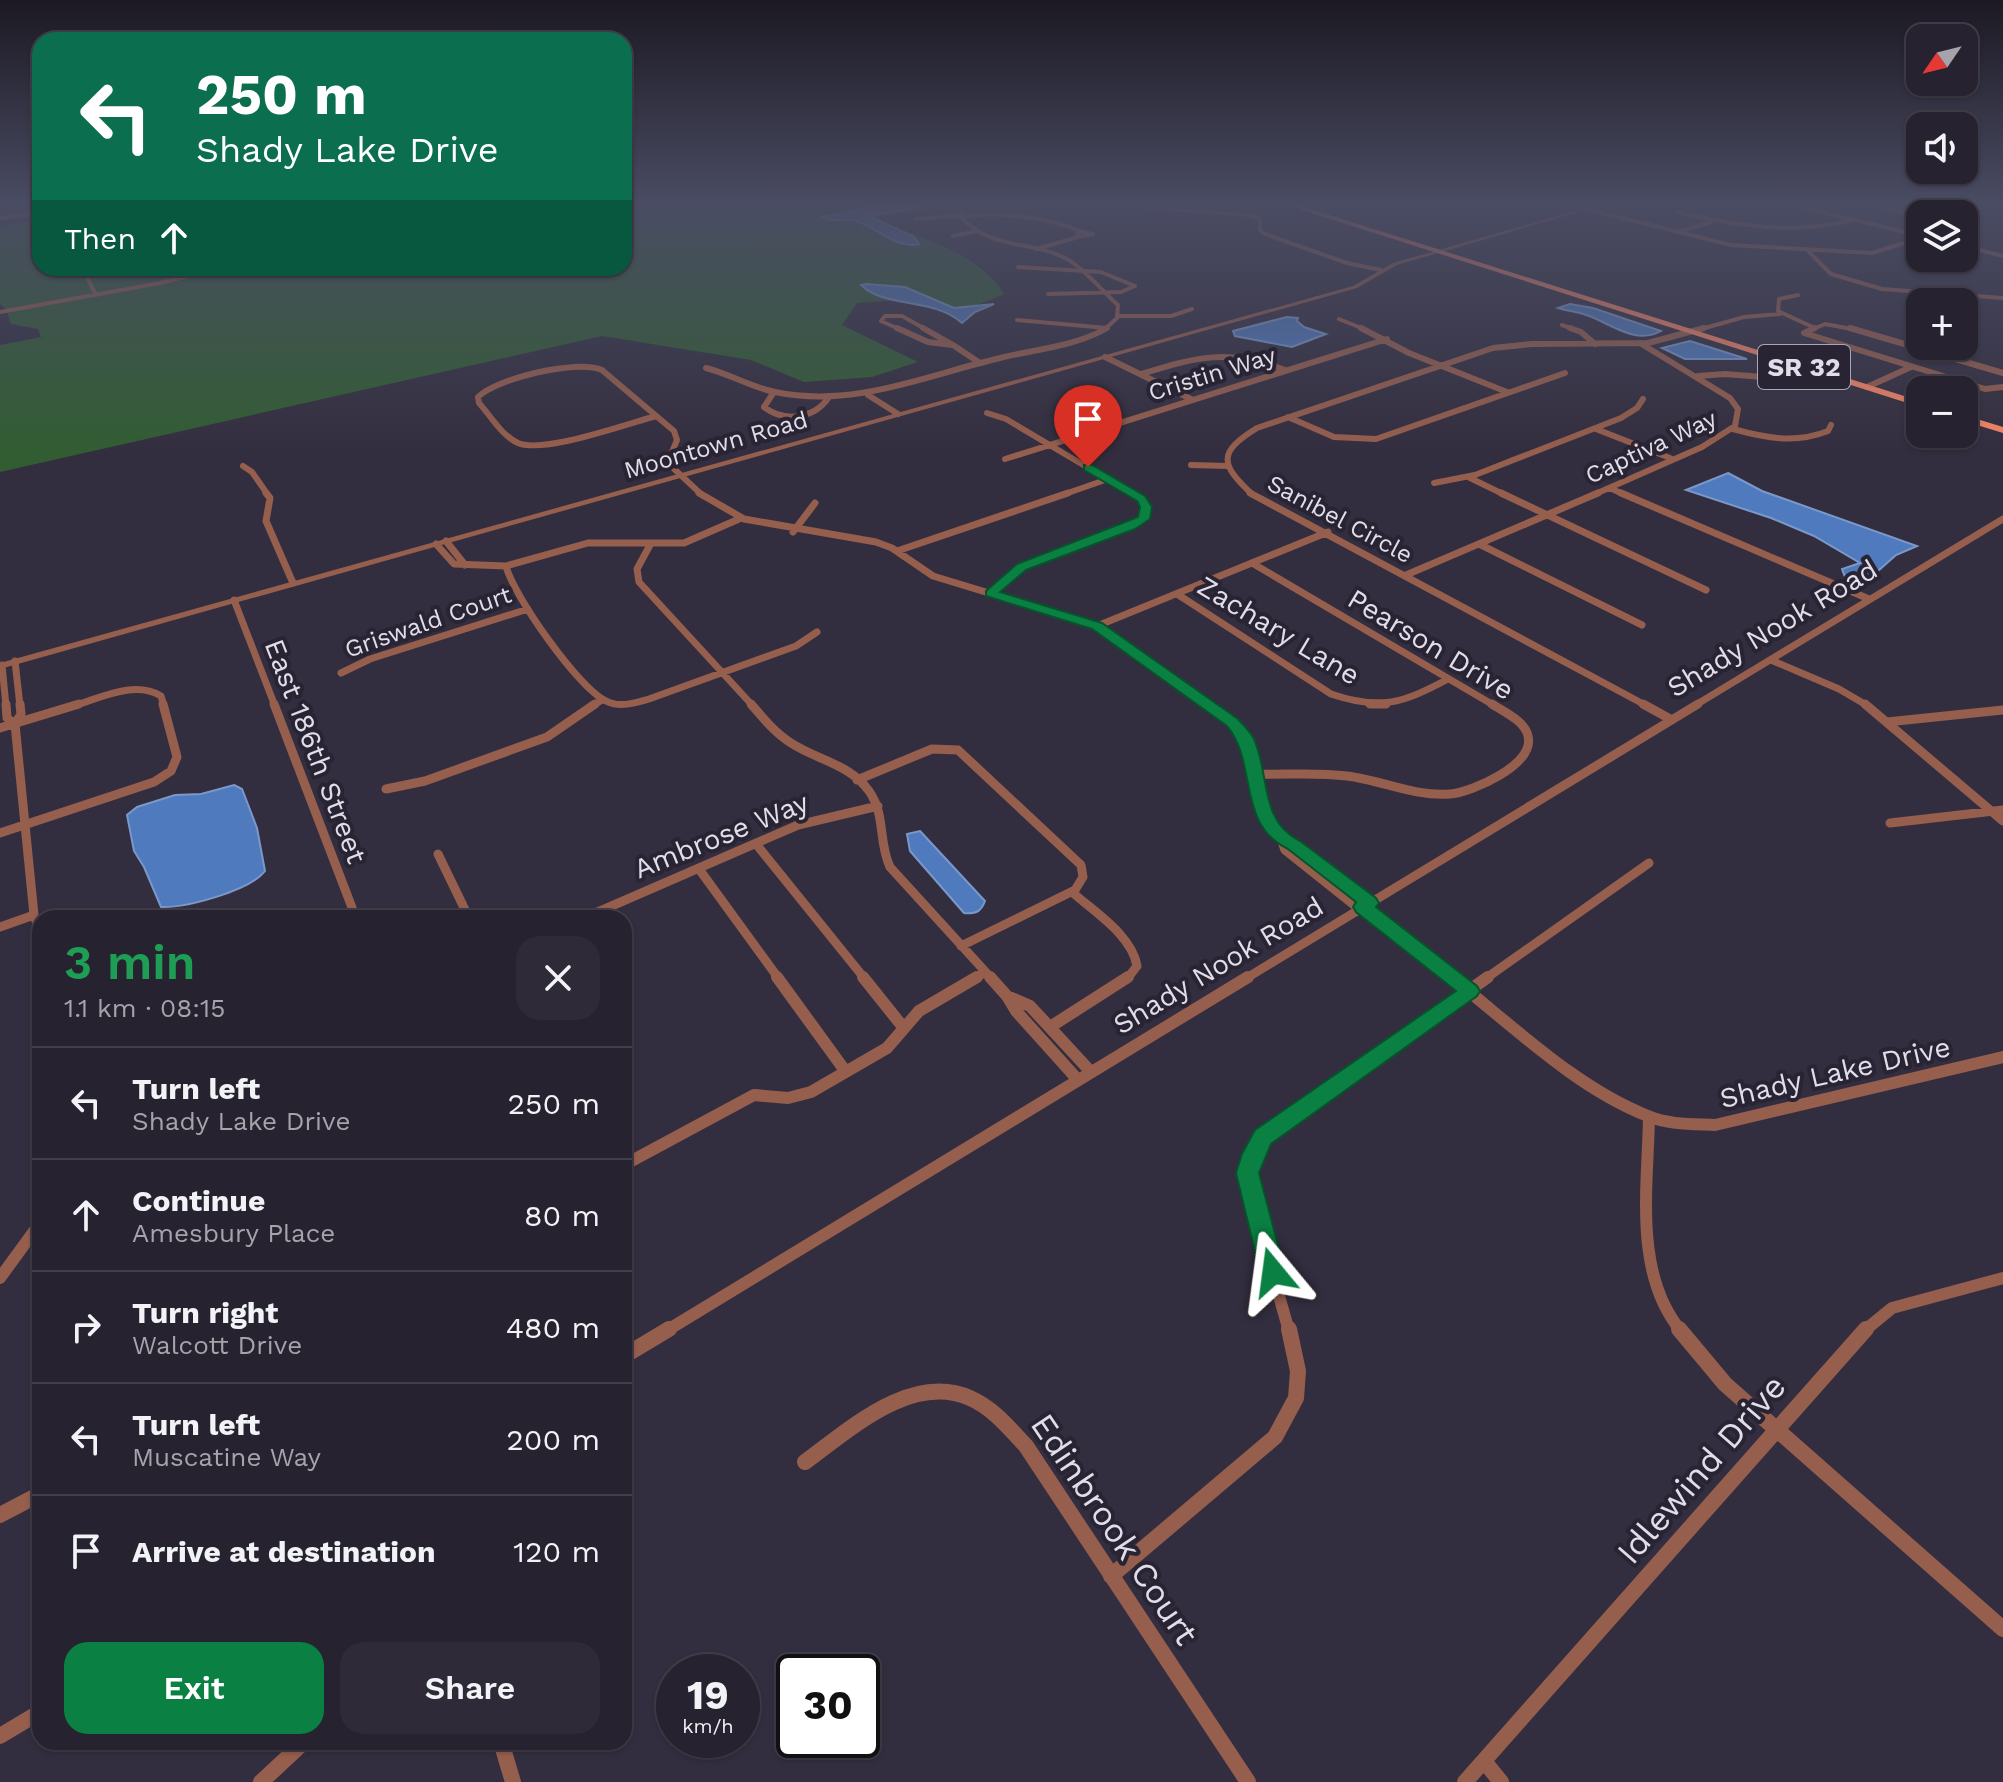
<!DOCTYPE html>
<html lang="en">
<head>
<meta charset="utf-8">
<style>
  :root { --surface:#26222f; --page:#2e2a37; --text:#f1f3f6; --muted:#a4a4aa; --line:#423f4b; --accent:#0b8043 }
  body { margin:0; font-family:"Work Sans",sans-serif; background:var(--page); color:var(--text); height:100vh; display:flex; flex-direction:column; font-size:30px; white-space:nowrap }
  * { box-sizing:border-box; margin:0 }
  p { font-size:26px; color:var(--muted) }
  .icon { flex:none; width:44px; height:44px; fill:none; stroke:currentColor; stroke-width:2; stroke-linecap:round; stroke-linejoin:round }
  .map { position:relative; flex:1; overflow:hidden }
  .side { position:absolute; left:32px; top:910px; width:600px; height:840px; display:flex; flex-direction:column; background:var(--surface); border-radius:24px; box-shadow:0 2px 6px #0004,0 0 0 2px var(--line) }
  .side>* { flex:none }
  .top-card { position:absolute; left:32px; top:32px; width:600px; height:244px; border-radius:24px; box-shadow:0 2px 6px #0004,0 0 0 2px var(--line); background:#0b6e4f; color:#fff; overflow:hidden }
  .needle { width:52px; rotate:235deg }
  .buttons { position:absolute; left:1906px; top:24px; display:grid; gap:16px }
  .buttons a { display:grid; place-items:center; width:72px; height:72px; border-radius:16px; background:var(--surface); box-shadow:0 2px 6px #0004,0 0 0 2px var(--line); font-size:40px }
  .speed { position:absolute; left:656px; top:1654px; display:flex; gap:16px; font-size:40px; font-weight:700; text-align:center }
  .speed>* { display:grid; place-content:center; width:104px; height:104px; border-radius:50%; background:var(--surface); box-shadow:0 2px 6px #0004,0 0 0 2px var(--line); line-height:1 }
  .speed small { font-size:20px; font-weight:400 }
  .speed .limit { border:4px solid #111; border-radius:12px; background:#fff; color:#111 }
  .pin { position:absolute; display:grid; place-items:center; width:68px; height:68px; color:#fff; margin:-82px -34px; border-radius:50% 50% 50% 0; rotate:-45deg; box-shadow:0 0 8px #0007 }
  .pin .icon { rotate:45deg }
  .me { position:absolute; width:88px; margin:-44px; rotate:344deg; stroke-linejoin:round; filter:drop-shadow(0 0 6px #0008) }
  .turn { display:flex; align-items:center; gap:28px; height:168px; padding:0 32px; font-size:36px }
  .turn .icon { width:104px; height:104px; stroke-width:2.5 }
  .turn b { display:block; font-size:56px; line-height:68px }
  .then { display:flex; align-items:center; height:76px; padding:0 32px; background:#0003; gap:16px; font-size:30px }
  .round { display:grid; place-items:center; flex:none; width:84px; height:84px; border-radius:24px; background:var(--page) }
  .headline { display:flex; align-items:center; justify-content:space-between; height:136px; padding:0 32px }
  h1 { font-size:48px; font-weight:600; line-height:60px; color:#1e9e55 }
  .button { display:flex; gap:16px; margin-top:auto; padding:16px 32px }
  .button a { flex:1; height:92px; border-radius:24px; background:var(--accent); color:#fff; font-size:32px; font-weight:600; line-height:92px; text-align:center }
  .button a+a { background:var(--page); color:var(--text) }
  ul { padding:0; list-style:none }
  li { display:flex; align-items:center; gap:24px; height:112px; padding:0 32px; border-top:2px solid var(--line) }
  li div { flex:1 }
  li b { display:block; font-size:30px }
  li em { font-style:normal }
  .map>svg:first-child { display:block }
</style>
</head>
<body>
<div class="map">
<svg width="2003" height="1782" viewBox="0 0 2003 1782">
  <rect width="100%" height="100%" fill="#332e3f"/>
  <path fill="#325d33" d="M624,201H933L929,208L872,218C914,235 980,253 1004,294L957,314L899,300L857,303L842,325L918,362L872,377L804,382L751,360L602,336L0,472V345L41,337L38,329L11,324L6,309L0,304V226L40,219V268H624Z"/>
  <path fill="#4f7abd" stroke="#7b98ca" stroke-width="2" d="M882,205L923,207L869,216L914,237L919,244C896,250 874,225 853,220C841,218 833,224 822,217Z
    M866,284L905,287L954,308L994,304L975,312L962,323C933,297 886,309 861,285Z
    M1570,304L1593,308L1661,331C1636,345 1613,325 1589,316C1579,312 1568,311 1558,308Z
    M1287,317L1298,318L1297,321L1304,327L1326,334L1292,347L1235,336L1233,331Z
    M1690,341L1747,359H1685L1662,348Z
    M1728,473L1762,491L1917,546L1896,555L1870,578L1857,582L1845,577L1842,569L1860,563L1814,536L1771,518L1686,490Z
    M234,785L242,789L257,828L265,871C250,891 185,908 161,907L144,867L134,851L127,815L137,807L175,795L201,794Z
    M920,831L985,901C981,912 976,914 964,913L910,851L907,834Z"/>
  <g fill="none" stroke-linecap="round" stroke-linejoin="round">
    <path stroke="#965e4d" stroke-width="4" d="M963,201L960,216C991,251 1033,240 1067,259C1086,270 1102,291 1118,305L1117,318L1104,330
      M1130,201L1154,208L1249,215L1260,219V230L1265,234L1347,263L1381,270
      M1778,201L1920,236
      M1857,201L1920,215
      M1983,203L2003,208
      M1587,209L1731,245L1872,253L1920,238
      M1678,212C1737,226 1793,235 1853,220
      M1950,214L1989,201
      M0,218L40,213
      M916,219C967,214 1031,209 1079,231L1075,238L1036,249
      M1677,232L1711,222
      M953,236L977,231
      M1076,237L1093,234L1079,231
      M1964,246L2003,256
      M1807,250L1831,274L1882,289L2003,298
      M1018,267L1101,272L1135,286L1121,292L1048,294
      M82,268L96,295
      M1798,295L1779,299L1778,311L1815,328
      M0,312L160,283L221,268
      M1119,316H1171L1192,309
      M1339,319L1366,330
      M1017,320L1107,328
      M1562,325L1576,330
      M901,330L881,321L885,316H902L927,330
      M1698,330L1744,317L1780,314
      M1811,330L1825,324L1857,330"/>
    <path stroke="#965e4d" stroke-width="6" d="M897,328L928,342L953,345L923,328
      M1361,328L1409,353L1507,392
      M1570,328L1581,332L1595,344
      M1815,328L1804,333L1985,389L2003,387
      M1850,328L2003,373
      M953,345L980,363
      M1105,357L1191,399
      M706,368C730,374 750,387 775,392C853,408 921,377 996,359C1033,349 1072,348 1107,328
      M1141,374C1197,357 1228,348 1285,370
      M1698,376L1725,374L1763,377
      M1867,387L1911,367
      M774,392L764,407C785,423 814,419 829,397
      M868,395L898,414
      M1082,396L1089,404L1120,421
      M987,413L1006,419L1134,495
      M656,416C627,424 543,454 518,443C502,436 490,415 479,403L478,397C497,378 578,359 602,370L674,431L677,440L669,459L671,466L702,495
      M1288,417L1334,437L1376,439L1565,373
      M1596,429L1670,458
      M1733,429C1766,438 1795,444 1828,431L1831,425
      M1005,459L1387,339
      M1191,465L1228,466
      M243,466L252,472L268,495
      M1468,477L1505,495
      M1434,483L1475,475L1621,418L1637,408L1643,399
      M1610,488L1625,495
      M1062,495L1108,479
      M1253,495C1219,464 1218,452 1257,428L1493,348L1532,344L1648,343L1704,328
      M1593,495L1702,447L1735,426L1738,409L1730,398L1640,343"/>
    <path stroke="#965e4d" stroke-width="7" d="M266,493L270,498L266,521L293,583
      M699,493L744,519L876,542L892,548L933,576L1097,626L1209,706
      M1250,493L1647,706
      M1501,493L1706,590
      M1621,493L1869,599
      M793,532L815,503
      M446,541L465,565
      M436,544L454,564L506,566L588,543H684L739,519
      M1479,544L1642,625
      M650,545L637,569L639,582L753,706
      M897,551L1068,493
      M1252,563L1495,706
      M506,566C513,595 579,689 606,701C619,708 636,703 649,699L796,646L817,632
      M1406,575L1598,493
      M990,594L1021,567L1144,519C1149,505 1143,500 1131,493
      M1177,594L1331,694C1381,711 1403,703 1448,679
      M234,600L275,706
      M1097,626L1328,532
      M1771,660L1839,689L1868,706
      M15,661L20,706
      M2,665L6,706
      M341,673L370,659L528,609
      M73,706C101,698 134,680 161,696L164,706
      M592,706L602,700
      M1694,706L2003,519"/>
    <path stroke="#965e4d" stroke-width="9" d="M6,704L7,718L15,724L21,714L20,704
      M274,704L356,918
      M751,704C763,718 775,733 791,743C817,760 850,764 869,791C886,815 878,842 890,867L992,979
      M1206,704L1240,729L1253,760L1263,808L1279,835L1369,903
      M1370,704H1386
      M1643,704L1672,720
      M1865,704L2003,821
      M1887,722L2003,710
      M15,724L34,915L40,933
      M0,728L79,704
      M1254,774C1285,775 1316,772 1347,776C1381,780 1415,797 1450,794C1472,792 1535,765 1528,736C1525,721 1504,712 1492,704
      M857,780L932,749L958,750L1081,865L1083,877L1075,890L961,946
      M386,789L425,781L547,737L595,704
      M1890,823L2003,810
      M0,833L154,782L171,771L177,757L163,704
      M1281,839L1285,850L1359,909
      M756,844L865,979
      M438,854L469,918
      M699,869L779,979
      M1072,892C1094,912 1132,935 1137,966L1127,979
      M1362,907L1454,979
      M584,918L798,825L878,806
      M0,927L34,915
      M973,979L984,973
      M1245,979L1698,704
      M1485,979L1649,863"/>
    <path stroke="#965e4d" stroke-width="12" d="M777,977L846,1072
      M863,977L903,1027
      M990,977L1007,996
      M1451,977C1512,1025 1576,1088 1648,1116C1669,1125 1693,1124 1715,1125L2003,1057
      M1050,1027L1128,977
      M1078,1080L1016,1011L1007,996L1030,1006L1091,1072
      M1649,1117C1648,1186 1633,1273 1681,1331
      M624,1165L754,1095L788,1098L811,1092L887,1048L919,1011L977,977
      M0,1278L40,1223
      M666,1331L1248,977
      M1289,1331L1250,1194C1248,1172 1252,1156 1263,1137L1488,977
      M1864,1331L1892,1308L2003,1278"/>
    <path stroke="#965e4d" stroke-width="16" d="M1679,1329L1725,1384L2003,1629
      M624,1356L669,1329
      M805,1462C849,1430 911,1372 970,1398C993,1408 1009,1428 1026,1446L1248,1782
      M0,1515L40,1494
      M1111,1576L1275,1437L1296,1398L1298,1371L1289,1329
      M0,1736L40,1712
      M501,1742L513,1782
      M1484,1761L1501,1782
      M261,1782L304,1742
      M1465,1782L1866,1329"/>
    <path fill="#965e4d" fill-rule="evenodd" d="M1609,201H1617L1397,265L1357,288L0,669V663L1353,286L1393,263Z"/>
    <path fill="#f98665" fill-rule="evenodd" d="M1274,201H1285L1920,401V407Z
      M1964,415L2003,427V433L1964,421Z"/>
  </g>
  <linearGradient id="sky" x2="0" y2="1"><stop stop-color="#1c1923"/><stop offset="0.45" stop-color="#4a4c63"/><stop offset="1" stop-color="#4a4c63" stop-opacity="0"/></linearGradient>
  <rect width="2003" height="451" fill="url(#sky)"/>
  <path fill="#0b8043" stroke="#07532c" stroke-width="2" d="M1084,465H1092L1145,496L1152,507L1150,519L1135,529L1026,570L1000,592L1102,623L1238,719C1243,725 1251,732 1254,739C1270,775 1259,821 1300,841L1376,898L1379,903L1376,907L1477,986L1480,991L1477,996L1271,1144L1259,1173L1285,1272L1281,1281L1273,1284L1264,1281L1260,1272L1236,1173L1242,1154L1255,1130L1456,991L1356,912L1353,907L1356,902L1288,849C1236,824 1258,763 1227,726L1092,629L986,596V591L1017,564L1138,517L1140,507L1137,501L1084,470Z"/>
  <g text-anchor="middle" stroke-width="8" stroke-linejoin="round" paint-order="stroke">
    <g font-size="24" fill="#e1dee9" stroke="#292434">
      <text transform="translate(1212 374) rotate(-17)" y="8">Cristin Way</text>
      <text transform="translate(716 445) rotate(-16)" y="8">Moontown Road</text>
      <text transform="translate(1651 447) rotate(-25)" y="8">Captiva Way</text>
      <text transform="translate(1340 519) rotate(28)" y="8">Sanibel Circle</text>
      <text transform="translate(428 622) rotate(-19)" y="8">Griswald Court</text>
    </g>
    <rect fill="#292434" stroke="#aaa6b3" stroke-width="2" x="1758" y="345" width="92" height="44" rx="6"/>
    <g font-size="26" font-weight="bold" fill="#e1dee9">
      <text x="1804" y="376">SR 32</text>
    </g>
    <g font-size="28" fill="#e1dee9" stroke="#292434">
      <text transform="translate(1772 628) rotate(-31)" y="10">Shady Nook Road</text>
      <text transform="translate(1279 630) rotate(31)" y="10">Zachary Lane</text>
      <text transform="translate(1431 644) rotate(31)" y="10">Pearson Drive</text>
      <text transform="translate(316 751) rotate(69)" y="10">East 186th Street</text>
      <text transform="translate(721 835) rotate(-22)" y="10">Ambrose Way</text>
      <text transform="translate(1218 965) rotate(-31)" y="10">Shady Nook Road</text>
      <text transform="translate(1835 1072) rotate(-13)" y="10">Shady Lake Drive</text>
    </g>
    <g font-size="34" fill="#e1dee9" stroke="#292434">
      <text transform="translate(1701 1469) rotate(-49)" y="12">Idlewind Drive</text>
      <text transform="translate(1115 1529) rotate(56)" y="12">Edinbrook Court</text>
    </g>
  </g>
</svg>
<div class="buttons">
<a><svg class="needle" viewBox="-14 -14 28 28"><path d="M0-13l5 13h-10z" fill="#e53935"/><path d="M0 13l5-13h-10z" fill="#a4a4aa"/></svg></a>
<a><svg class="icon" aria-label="sound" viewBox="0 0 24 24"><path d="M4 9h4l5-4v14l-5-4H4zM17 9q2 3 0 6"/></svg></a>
<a><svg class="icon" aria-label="layers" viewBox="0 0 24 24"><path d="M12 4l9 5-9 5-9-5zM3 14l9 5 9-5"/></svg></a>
<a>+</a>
<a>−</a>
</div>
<div class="speed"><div>19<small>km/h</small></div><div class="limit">30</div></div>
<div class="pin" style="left:1088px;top:467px;background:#d93025"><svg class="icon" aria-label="arrive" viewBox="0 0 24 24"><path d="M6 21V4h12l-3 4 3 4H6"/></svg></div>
<svg class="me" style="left:1273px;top:1272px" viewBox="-20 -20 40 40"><path d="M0-17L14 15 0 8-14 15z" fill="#0b8043" stroke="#fff" stroke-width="4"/></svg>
<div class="top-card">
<div class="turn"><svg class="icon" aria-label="left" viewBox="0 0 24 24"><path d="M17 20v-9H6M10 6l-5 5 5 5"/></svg><div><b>250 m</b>Shady Lake Drive</div></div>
<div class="then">Then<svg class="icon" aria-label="ahead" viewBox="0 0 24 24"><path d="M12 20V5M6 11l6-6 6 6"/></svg></div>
</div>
<section class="side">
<div class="headline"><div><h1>3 min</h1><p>1.1 km · 08:15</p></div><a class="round"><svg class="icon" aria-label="close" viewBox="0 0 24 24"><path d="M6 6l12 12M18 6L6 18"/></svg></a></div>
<ul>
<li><svg class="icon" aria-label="left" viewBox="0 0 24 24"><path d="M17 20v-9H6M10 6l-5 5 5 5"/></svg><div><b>Turn left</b><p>Shady Lake Drive</p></div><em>250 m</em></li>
<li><svg class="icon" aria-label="ahead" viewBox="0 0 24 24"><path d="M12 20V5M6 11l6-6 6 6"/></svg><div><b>Continue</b><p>Amesbury Place</p></div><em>80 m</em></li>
<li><svg class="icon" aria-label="right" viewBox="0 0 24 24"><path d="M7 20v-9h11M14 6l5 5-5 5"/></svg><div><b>Turn right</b><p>Walcott Drive</p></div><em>480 m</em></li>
<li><svg class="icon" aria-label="left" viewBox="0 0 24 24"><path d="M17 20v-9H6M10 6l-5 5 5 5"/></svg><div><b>Turn left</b><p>Muscatine Way</p></div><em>200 m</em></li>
<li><svg class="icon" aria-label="arrive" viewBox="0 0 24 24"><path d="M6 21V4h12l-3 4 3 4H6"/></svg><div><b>Arrive at destination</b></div><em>120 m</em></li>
</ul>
<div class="button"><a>Exit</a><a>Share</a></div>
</section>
</div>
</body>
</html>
